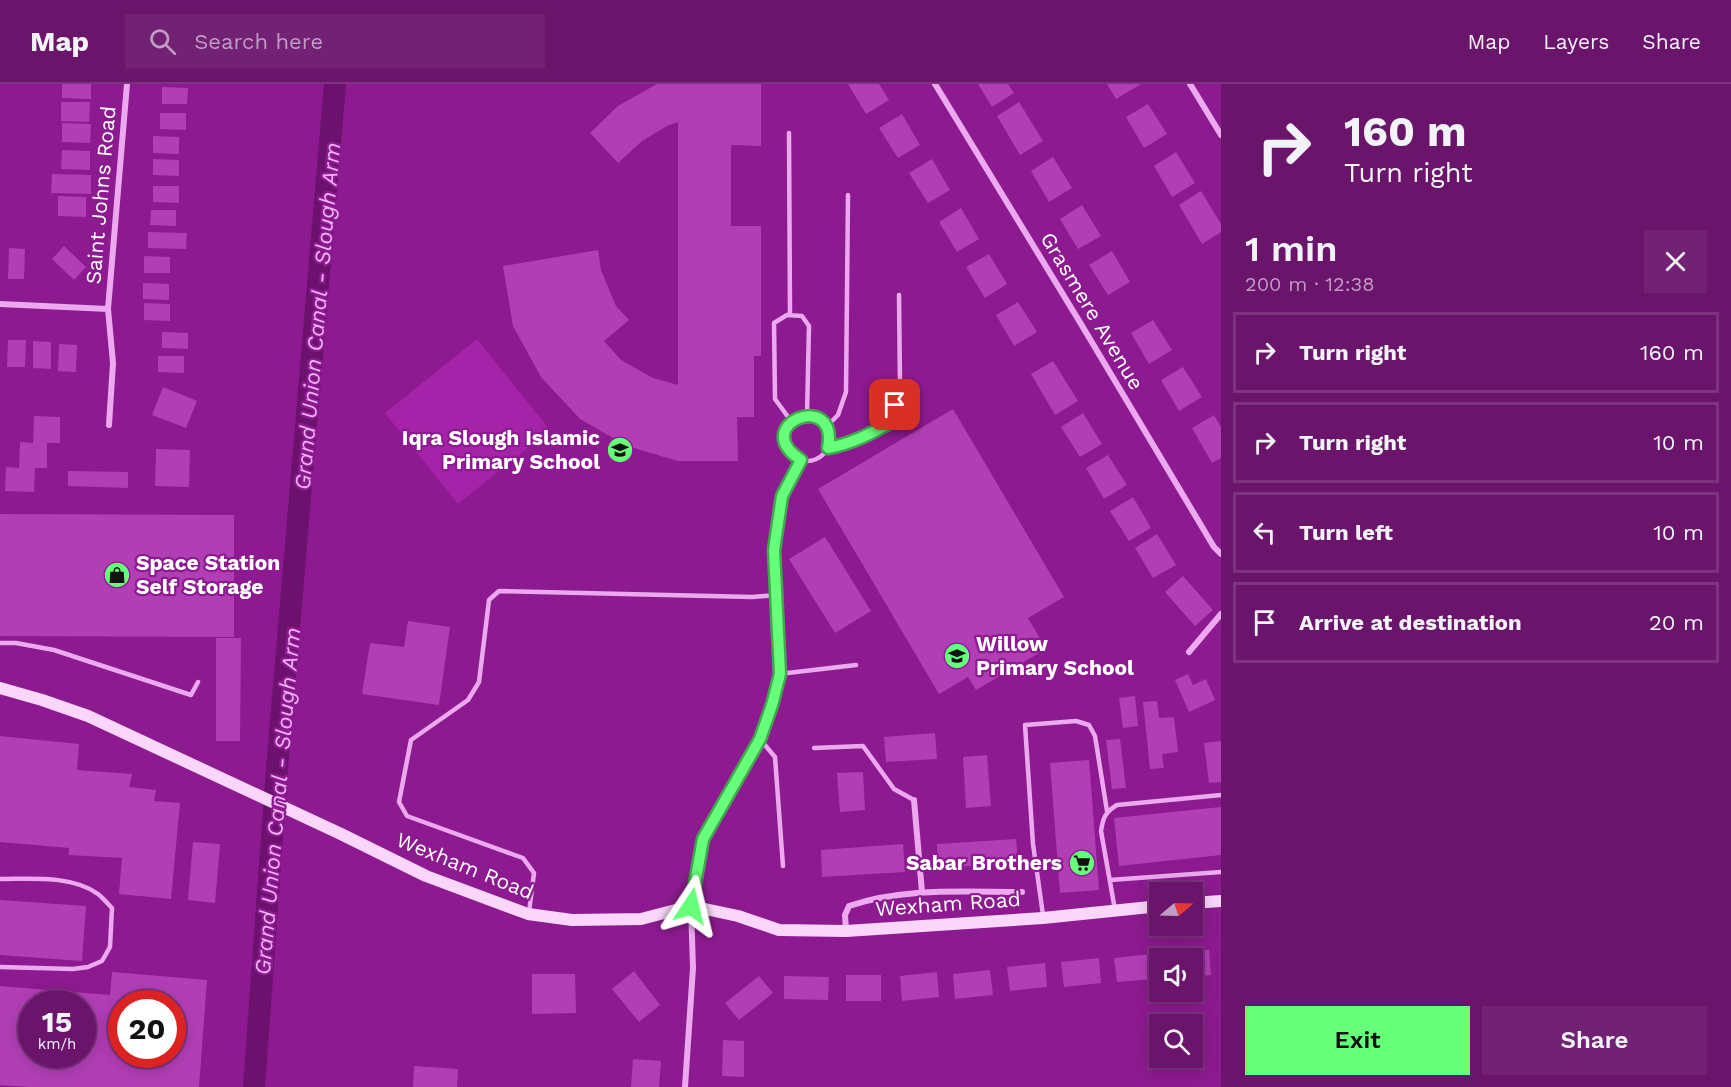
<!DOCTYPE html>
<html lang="en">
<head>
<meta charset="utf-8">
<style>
  :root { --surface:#6a146c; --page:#722174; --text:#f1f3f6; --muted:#be9ec2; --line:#7d337f; --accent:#66ff79 }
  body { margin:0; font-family:"Work Sans",sans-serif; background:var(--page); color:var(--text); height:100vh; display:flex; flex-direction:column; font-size:22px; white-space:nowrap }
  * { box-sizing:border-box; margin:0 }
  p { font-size:20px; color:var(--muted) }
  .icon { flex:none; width:33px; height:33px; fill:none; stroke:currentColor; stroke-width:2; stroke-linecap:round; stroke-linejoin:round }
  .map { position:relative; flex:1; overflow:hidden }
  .side { display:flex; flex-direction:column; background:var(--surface); width:510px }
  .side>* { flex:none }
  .top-card { background:#6a146c; color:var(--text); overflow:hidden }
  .needle { width:39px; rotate:71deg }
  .controls { position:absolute; left:1149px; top:798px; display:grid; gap:12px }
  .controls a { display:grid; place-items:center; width:54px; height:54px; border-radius:0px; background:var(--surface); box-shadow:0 3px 15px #0003,0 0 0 2px var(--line); font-size:30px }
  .speed { position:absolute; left:18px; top:906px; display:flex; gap:12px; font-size:30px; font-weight:700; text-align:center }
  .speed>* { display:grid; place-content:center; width:78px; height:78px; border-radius:50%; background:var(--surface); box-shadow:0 3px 15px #0003,0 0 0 2px var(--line); line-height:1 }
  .speed small { font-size:15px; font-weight:400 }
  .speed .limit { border:9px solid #d22; background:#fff; color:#111 }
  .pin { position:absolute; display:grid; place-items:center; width:51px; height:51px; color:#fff; margin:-26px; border-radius:12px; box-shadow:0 3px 9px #0006 }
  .me { position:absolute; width:66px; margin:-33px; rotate:10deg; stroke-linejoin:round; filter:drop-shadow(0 0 4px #0008) }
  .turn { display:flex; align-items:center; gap:21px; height:126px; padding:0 24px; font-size:27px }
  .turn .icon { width:78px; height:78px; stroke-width:2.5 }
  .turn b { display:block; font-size:42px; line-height:51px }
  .round { display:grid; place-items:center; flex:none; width:63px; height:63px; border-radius:0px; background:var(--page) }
  .overview { display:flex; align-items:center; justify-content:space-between; height:102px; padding:0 24px }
  h1 { font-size:36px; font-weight:600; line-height:45px }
  .button { display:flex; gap:12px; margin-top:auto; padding:12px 24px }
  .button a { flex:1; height:69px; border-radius:0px; background:var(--accent); color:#111; font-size:24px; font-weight:600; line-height:69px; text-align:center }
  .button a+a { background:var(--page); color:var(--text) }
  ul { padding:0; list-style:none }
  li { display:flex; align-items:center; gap:18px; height:81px; margin:0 12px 9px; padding:0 12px; border:3px solid var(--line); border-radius:0px }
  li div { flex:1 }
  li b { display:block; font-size:22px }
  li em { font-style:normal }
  header { display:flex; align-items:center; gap:36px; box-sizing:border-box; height:84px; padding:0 30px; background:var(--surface); border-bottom:2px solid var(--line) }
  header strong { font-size:28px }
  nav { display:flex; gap:33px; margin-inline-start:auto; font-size:21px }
  .search { width:420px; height:54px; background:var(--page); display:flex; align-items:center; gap:15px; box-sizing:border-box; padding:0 21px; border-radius:0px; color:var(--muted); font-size:22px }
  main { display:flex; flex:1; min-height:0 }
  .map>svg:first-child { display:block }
</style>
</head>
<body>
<header>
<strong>Map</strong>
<div class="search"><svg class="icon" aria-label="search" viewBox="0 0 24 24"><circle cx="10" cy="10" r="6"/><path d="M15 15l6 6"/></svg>Search here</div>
<nav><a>Map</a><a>Layers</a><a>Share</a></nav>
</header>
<main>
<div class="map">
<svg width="1221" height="1003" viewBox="0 0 1221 1003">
  <rect width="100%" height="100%" fill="#8d1a90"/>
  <path fill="#a423a9" d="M477,255L550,346L458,420L385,329Z"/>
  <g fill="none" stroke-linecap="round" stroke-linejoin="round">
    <path stroke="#6c116e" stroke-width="22" d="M254,1003L277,685L335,0"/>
  </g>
  <path fill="#b23eb6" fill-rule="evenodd" d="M62,0H91V15L62,14Z
    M657,0H761V62L731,61V142H761V272H754V333H737L738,377H678L627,362L580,335L541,293L513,242L503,182L598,166L601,186L616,222L629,236L604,257L621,276L653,294L678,301V38L667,42L642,57L618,79L590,49L618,22Z
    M848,0H879L889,16L866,30Z
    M978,0H1008L1014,9L992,23Z
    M1107,0H1141L1116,15Z
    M162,3L188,4L187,20H162Z
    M61,18H90L89,38L61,37Z
    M1019,18L1043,57L1020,71L997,32Z
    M1148,20L1167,50L1144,64L1126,33Z
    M160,29H186V46L160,45Z
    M902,30L920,61L898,74L879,44Z
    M62,39L91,40L90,59L62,58Z
    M153,52L179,53V70L153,69Z
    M62,66L90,67V86L61,85Z
    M1176,68L1195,99L1172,113L1154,82Z
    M1053,73L1072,104L1049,118L1031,87Z
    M153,75L179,76V92L153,91Z
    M932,75L950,106L928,119L909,89Z
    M52,90L91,91V110L51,109Z
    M153,102H179V119L153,118Z
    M1201,107L1221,140V148L1202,160L1179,121Z
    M58,112L86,113V133L58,132Z
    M1082,121L1101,152L1078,165L1060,135Z
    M961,124L979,155L957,168L939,138Z
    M151,126H176V142L150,141Z
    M148,148L187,149L186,165L148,164Z
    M64,162L86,183L74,196L52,175Z
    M9,164L25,165L24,195H8Z
    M1112,167L1130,198L1108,211L1089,181Z
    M989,170L1007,200L985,214L966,183Z
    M144,172L170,173V189H144Z
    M143,199L169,200V216L143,215Z
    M1018,218L1037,248L1014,262L996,231Z
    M144,219L170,220V237L144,236Z
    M1153,236L1172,266L1149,280L1131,249Z
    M162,248L188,249V265L162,264Z
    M8,256H26L25,283H7Z
    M33,257L51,258V285L33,284Z
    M59,260L77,261L76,288L58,287Z
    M158,272H184V289L158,288Z
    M1053,277L1078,317L1055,331L1031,290Z
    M1183,283L1202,313L1179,327L1161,296Z
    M163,303L197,317L186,344L152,331Z
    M953,325L1064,513L1028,534L1046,565L976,606L968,593L939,610L818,405Z
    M1083,329L1102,360L1080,373L1061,343Z
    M1214,331L1221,343V374L1212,379L1192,344Z
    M34,332L60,333V359H47V384H35L34,408L5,407L6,383L19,384L20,358L33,359Z
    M156,365L190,366L189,403L155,402Z
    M1108,371L1127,401L1104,415L1086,384Z
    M68,387L128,388V404L68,402Z
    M1133,413L1151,444L1129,457L1110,427Z
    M0,430L234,431V553L0,552Z
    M1157,450L1176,481L1153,494L1135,464Z
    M825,453L871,527L835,549L789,475Z
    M1183,492L1213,526L1195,542L1165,508Z
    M408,537L450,543L439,621L362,610L370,559L404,563Z
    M216,554H241L240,657H216Z
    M1188,590L1193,601L1206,595L1215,616L1189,628L1175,596Z
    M1135,612L1138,642L1123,644L1119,614Z
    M1157,617L1159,634L1174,633L1178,668L1162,670L1164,684L1150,685L1143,618Z
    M935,649L937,675L886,678L884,653Z
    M0,652L79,660L77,686L132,690L129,703L156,706L154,717L180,719L171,815L119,810L122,774L69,771V764L0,758Z
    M1120,655L1126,704L1112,705L1106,656Z
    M1221,657V698L1209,699L1204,659Z
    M987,671L991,722L966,724L963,673Z
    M1089,676L1099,806L1060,809L1050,679Z
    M863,688L865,726L840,728L837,689Z
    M1221,723V771L1119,782L1114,734Z
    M1016,755L1018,779L938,784L937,760Z
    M193,758L220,760L215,819L188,816Z
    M903,760L905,788L822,793L821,766Z
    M0,816L86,822L82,877L0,871Z
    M1209,866L1211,891L1192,893V874H1172L1171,870Z
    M1152,870L1154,895L1117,898L1114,874Z
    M1099,874L1101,899L1064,903L1061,878Z
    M1045,879L1047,903L1010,907L1007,883Z
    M990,886L993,911L955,915L953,890Z
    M634,887L660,921L639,938L612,905Z
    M112,888L207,896L199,1003H30L0,1001V902L110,911ZM32,920H82V970H32ZM122,920H172V970H122Z
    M937,888L939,913L902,917L900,892Z
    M532,890H575L576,929L532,930Z
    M846,891H881V917H846Z
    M759,892L773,909L739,936L725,919Z
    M784,892L829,893L828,916L784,915Z
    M723,956L744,957V993L722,992Z
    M633,975L661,977L659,1003H631Z
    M414,982L458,985L457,1003H413Z"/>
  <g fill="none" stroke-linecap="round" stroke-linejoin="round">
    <path stroke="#eca9ef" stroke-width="4.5" d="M789,49L790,231
      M784 354a23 23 0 1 1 46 0a23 23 0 1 1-46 0Z
      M791,337L775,315L774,239L787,231L802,232L809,242L807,331
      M827,342L838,331L846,308L848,111
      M828,364L862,354L890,339L900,303L899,211
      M0,559H16L54,566L191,611L198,598
      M779,590L856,581
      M760,655L775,673L783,782
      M814,664L863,662L894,705L914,716
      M0,795C31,795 72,791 98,810C103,814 108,820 112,824L110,863L102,877L88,883L73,885L0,883
      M1110,796L1221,788
      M691,822L703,755L760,655L773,621L779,590L774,467L781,412L801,376
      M1115,826L1101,747C1103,734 1105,728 1117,721L1221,711
      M529,828L534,789L523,774L407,732L399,718L411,656L468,616L479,598L489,516L499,507L752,513L776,511
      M1043,831L1033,760L1025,641L1076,637L1089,641L1095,652L1107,727"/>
    <path stroke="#eca9ef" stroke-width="6" d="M935,0L1081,240L1214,463L1221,470
      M1190,0L1221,51
      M0,220L108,225
      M109,341L113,279L108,225L127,0
      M1189,568L1221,530
      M914,716L922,808
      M846,847L845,831L849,822C904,803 965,808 1022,808
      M685,1003L693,884L691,823"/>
    <path stroke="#f9d6fa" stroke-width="12" d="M0,604L42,616L88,632L341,750L426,792L528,830L572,836L641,835L691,822L738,832L779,846L846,847L1043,834L1160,822
      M1192,819L1221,817"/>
  </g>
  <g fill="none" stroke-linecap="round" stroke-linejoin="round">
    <g stroke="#42a64f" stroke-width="15">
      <path id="route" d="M691,822L703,755L760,655L772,621L780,590L774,466L782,412L801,376C747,341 839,304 828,364C851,360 870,350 890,339L895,321"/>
    </g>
    <use href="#route" stroke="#66ff79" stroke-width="10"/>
  </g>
  <defs>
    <g id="school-disc" transform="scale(1.35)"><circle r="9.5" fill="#66ff79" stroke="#8d1a90"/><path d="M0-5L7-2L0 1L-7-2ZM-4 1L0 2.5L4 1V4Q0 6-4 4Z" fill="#111"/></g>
    <g id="shop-disc" transform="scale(1.35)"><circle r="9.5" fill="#66ff79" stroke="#8d1a90"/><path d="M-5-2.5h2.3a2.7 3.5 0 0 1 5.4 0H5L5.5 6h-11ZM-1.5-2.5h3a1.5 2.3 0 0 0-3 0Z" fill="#111"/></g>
    <g id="supermarket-disc" transform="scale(1.35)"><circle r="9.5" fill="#66ff79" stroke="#8d1a90"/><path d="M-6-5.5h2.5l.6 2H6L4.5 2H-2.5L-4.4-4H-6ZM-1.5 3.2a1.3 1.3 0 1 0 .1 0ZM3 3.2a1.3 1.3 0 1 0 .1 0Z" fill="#111"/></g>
  </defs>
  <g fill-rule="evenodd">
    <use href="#school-disc" x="620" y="366"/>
    <use href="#shop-disc" x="117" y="491"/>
    <use href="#school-disc" x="957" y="572"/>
    <use href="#supermarket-disc" x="1082" y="779"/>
  </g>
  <g text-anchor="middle" stroke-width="4.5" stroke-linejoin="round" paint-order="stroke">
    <g font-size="21" fill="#fff" stroke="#8d1a90">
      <text transform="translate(101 111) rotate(-85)" y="7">Saint Johns Road</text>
      <text transform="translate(1092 227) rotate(59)" y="7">Grasmere Avenue</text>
      <text transform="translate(465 782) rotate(22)" y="7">Wexham Road</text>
      <text transform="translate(948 820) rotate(-4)" y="7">Wexham Road</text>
    </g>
    <g font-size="21" font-weight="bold" fill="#fff" stroke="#8d1a90" text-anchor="end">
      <text x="600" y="361">Iqra Slough Islamic<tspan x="600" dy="24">Primary School</tspan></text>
      <text x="136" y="486" text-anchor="start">Space Station<tspan x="136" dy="24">Self Storage</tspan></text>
      <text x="976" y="567" text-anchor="start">Willow<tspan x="976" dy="24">Primary School</tspan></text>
      <text x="1062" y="786">Sabar Brothers</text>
    </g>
    <g font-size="22" font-style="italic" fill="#f2b5f6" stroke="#8d1a90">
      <text transform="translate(317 232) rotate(-85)" y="8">Grand Union Canal - Slough Arm</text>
      <text transform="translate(277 717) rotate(-85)" y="8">Grand Union Canal - Slough Arm</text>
    </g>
  </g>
</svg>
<div class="controls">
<a><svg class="needle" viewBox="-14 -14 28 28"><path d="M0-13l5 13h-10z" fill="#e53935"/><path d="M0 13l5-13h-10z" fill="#be9ec2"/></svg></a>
<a><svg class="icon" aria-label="sound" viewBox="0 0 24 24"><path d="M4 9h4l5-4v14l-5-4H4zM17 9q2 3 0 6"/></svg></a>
<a><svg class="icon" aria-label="search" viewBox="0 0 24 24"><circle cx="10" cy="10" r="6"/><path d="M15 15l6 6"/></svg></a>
</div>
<div class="speed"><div>15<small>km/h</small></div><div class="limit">20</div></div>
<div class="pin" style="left:895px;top:321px;background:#d93025"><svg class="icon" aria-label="arrive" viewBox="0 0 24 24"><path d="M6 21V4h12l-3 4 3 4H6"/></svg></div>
<svg class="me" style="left:691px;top:822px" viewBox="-20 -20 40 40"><path d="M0-17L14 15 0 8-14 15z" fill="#66ff79" stroke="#fff" stroke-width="4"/></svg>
</div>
<section class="side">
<div class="top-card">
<div class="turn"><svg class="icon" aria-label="right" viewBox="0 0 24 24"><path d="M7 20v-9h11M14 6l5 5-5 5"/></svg><div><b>160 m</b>Turn right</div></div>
</div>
<div class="overview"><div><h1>1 min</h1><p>200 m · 12:38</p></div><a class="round"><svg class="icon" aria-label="close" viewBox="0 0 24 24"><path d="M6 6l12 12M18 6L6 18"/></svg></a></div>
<ul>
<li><svg class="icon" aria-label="right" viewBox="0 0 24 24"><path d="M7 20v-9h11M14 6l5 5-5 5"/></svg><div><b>Turn right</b></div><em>160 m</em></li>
<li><svg class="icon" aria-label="right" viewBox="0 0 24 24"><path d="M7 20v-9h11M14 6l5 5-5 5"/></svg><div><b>Turn right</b></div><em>10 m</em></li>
<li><svg class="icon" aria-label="left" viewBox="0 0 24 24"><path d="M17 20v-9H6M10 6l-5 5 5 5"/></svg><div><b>Turn left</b></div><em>10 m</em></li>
<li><svg class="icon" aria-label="arrive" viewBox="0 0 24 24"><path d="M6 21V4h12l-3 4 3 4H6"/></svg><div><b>Arrive at destination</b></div><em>20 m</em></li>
</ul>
<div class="button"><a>Exit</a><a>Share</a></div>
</section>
</main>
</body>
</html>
